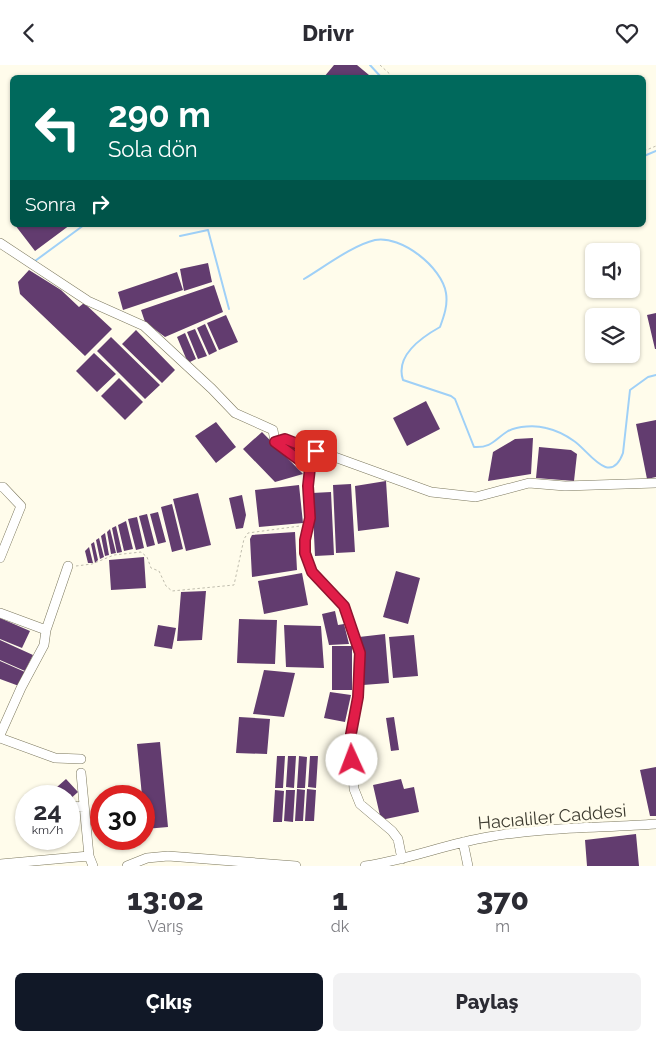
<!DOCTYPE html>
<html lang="tr">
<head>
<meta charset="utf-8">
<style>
  :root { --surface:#fff; --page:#f2f2f3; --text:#2b2b33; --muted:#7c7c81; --accent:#111827 }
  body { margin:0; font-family:Raleway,sans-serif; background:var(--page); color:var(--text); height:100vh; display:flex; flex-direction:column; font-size:19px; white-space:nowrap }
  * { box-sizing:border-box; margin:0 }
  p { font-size:16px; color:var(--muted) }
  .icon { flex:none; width:28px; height:28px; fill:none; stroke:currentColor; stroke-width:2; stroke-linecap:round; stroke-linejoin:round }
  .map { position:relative; height:801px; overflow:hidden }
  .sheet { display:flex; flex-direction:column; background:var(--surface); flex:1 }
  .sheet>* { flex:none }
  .top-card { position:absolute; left:10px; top:10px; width:636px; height:152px; border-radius:8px; box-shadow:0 1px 4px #0004; background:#00695c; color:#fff; overflow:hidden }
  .controls { position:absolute; left:585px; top:178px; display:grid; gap:10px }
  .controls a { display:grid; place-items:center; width:55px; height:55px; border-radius:8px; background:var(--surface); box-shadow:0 1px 4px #0004; font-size:25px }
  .speed { position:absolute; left:15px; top:720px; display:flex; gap:10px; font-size:25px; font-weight:700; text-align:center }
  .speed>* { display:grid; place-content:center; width:65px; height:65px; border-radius:50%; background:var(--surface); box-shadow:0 1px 4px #0004; line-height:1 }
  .speed small { font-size:12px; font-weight:400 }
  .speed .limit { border:8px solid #d22; background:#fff; color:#111 }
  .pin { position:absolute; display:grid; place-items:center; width:42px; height:42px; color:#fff; margin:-21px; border-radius:10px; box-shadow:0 2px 8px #0006 }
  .me { position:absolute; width:55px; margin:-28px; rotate:358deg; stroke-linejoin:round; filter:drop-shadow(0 0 4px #0008) }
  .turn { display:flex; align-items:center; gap:18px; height:105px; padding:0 15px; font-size:22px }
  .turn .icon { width:65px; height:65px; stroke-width:2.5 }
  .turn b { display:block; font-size:35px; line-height:42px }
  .then { display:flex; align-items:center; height:48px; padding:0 15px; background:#0003; gap:10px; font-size:19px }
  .eta { display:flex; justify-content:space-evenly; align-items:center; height:85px; text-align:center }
  .eta b { font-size:30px; font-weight:800; line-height:35px }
  .cta { display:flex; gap:10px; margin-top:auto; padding:10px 15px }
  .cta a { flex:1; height:58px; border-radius:8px; background:var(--accent); color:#fff; font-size:20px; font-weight:800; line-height:58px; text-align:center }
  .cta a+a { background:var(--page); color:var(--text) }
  header { display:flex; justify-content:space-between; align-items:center; height:65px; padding:0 15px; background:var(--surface); font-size:22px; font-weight:800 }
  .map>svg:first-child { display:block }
</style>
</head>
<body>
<header><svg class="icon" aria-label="back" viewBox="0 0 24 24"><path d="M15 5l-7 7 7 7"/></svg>Drivr<svg class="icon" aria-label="heart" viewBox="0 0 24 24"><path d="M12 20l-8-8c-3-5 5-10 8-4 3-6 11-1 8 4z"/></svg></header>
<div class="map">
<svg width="656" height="801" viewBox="0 0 656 801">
  <rect width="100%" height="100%" fill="#fffceb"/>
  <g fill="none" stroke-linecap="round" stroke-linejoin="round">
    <path stroke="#9fd0f7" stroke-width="2" d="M370,0L381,12
      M644,91L656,86
      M180,171L208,165L229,244
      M32,194L35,196L84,160
      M304,214C324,202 353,180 375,175C401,170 442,202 446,228C448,240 444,251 440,262C422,272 395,291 403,315L451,331L455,334L474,382C492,383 495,374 508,366C518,361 535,360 546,363C555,365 567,371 574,376C588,385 610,423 623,388L630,325L648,312L656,310"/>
  </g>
  <path fill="#623c6f" d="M334,0H357L369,10L366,12H324Z
    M15,160H70L35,186Z
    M208,198L212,217L184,226L180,204Z
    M29,205L61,225L79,242L84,238L112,264L85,291L20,229L18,217Z
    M177,207L183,225L123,245L118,227Z
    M214,220L223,247L165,272L145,257L141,245Z
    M656,248V284H655L647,250Z
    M226,250L238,277L219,285L207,258Z
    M205,259L217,286L209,290L197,263Z
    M195,264L207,291L198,294L187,267Z
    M136,265L175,305L162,318L122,279Z
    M185,268L196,294L188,298L177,272Z
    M111,272L160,320L145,334L97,286Z
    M94,288L116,309L97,327L76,306Z
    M119,313L143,337L125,355L101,331Z
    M426,336L440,364L407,381L393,353Z
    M656,355V412L647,414L636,359Z
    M216,357L236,382L216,398L195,371Z
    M262,367L303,409L275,417L243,384Z
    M533,373L531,409L488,416L493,387L515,374Z
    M539,382L571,385L577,389L574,416L536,413Z
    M386,416L389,462L358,466L355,421Z
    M351,419L355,487L336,488L333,420Z
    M299,420L303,458L259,462L255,425Z
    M331,427L334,490L315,491L312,428Z
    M198,428L211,480L186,486L173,434Z
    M242,430L246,450L243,463L236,464L229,433Z
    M172,439L183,484L172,487L161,442Z
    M158,447L166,477L158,479L150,449Z
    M147,449L155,480L147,482L139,451Z
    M137,452L144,483L136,485L128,454Z
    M126,456L133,484L124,486L118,460Z
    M116,461L122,487L117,488L112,463Z
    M110,464L116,488L111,489L107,467Z
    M295,467L297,505L252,512L250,474L252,470Z
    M105,468L109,490L105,491L101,471Z
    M99,473L104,492L100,494L96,475Z
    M94,477L98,495L95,498L91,479Z
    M89,482L93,498H88L85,486Z
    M144,492L146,523L111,525L109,495Z
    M396,506L420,513L408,559L383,552Z
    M302,508L308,540L264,549L258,516Z
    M206,526L202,575L177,576L181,527Z
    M335,546L338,560L344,559L349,579L329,580L322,549Z
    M0,553L30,566L22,583L0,574Z
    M239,554L277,555L275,599L237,598Z
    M158,560L176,563L172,584L154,581Z
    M284,560L321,561L324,603L286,602Z
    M385,569L389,618L363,620L359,572Z
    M414,570L418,611L393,613L389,572Z
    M0,575L33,590L25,606L0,595Z
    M332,581H352V625H332Z
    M0,596L25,607L19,621L0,614Z
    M264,605L295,608L284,652L253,649Z
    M330,627L351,630L345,657L324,653Z
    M239,652L270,654L267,689L236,688Z
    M394,652L399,685L391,686L386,653Z
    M160,677L168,762L145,764L144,731H142L137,679Z
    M277,691H285L283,723H275Z
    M288,691H296L294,723L286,722Z
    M299,691L307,692L305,723H297Z
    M310,691H318L316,723L308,722Z
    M656,702V751H650L640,705Z
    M66,714L78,727L69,735V731H66L57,722Z
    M401,714L404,724L414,722L419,747L381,755L373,720Z
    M297,724L305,725L303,756H295Z
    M307,724L316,725L314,756H305Z
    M275,725L284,726L282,757H273Z
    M286,725H295L293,757L284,756Z
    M636,769L639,801H587L585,775Z"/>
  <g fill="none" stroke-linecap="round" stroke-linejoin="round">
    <g stroke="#7c785e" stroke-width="10">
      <path id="minor" d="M0,178L88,236L144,261L212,324L235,348L273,365L275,377L310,403L308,421L310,453L305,475V488L312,507L344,541L359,588L358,632L351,669L354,724L360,739L392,766L398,774L402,794
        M275,377L285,374L431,427L476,432L529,418L565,421L656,418
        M0,422H3L21,441L0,493
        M0,548L46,565
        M0,670L21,623L44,580L46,565L68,501
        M0,673L55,693L81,694
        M81,708L89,791L93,801
        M69,741L84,742
        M463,777L468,801
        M0,799L89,791
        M127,801L147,793L168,791L296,801
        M365,801C407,795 446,779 488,772C543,762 600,763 656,759"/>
    </g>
    <path stroke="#bfbcad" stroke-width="1" stroke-dasharray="2.5 2.5" stroke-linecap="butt" d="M380,0L393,12
      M644,86L656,81
      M76,501L92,499L114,490L141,487L147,492L151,503L159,506L166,521L172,526L234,520L244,474L248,468L300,461"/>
    <use href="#minor" stroke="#fff" stroke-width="9"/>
  </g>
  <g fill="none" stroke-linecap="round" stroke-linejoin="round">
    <g stroke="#92132f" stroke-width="12">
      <path id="route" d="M316,386L285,374L275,377L310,403L308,421L310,453L305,475V488L312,507L344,541L360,588L358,632L351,669L352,695"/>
    </g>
    <use href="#route" stroke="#e11d48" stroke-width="9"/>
  </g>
  <g text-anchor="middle" stroke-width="5" stroke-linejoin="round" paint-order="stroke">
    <g font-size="18" fill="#3d3b30" stroke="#fffceb">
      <text transform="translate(552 752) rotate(-5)" y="6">Hacıaliler Caddesi</text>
    </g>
  </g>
</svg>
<div class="controls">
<a><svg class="icon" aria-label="sound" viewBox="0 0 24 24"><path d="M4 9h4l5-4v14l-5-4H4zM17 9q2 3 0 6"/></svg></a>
<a><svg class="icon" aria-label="layers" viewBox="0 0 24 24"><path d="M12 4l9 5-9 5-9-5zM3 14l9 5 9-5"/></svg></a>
</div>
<div class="speed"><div>24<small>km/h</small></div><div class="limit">30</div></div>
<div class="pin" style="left:316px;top:386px;background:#d93025"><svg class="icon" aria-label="arrive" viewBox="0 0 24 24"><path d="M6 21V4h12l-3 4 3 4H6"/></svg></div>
<svg class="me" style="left:352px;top:695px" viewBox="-20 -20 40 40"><circle r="19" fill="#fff"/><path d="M0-13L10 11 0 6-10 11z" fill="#e11d48"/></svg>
<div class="top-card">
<div class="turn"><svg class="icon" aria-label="left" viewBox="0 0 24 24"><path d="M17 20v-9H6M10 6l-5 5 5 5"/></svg><div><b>290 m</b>Sola dön</div></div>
<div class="then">Sonra<svg class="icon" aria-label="right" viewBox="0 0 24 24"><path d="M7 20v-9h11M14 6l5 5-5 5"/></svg></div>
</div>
</div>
<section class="sheet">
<div class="eta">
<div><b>13:02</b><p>Varış</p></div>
<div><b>1</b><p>dk</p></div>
<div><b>370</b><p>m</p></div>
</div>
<div class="cta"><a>Çıkış</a><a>Paylaş</a></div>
</section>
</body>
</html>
